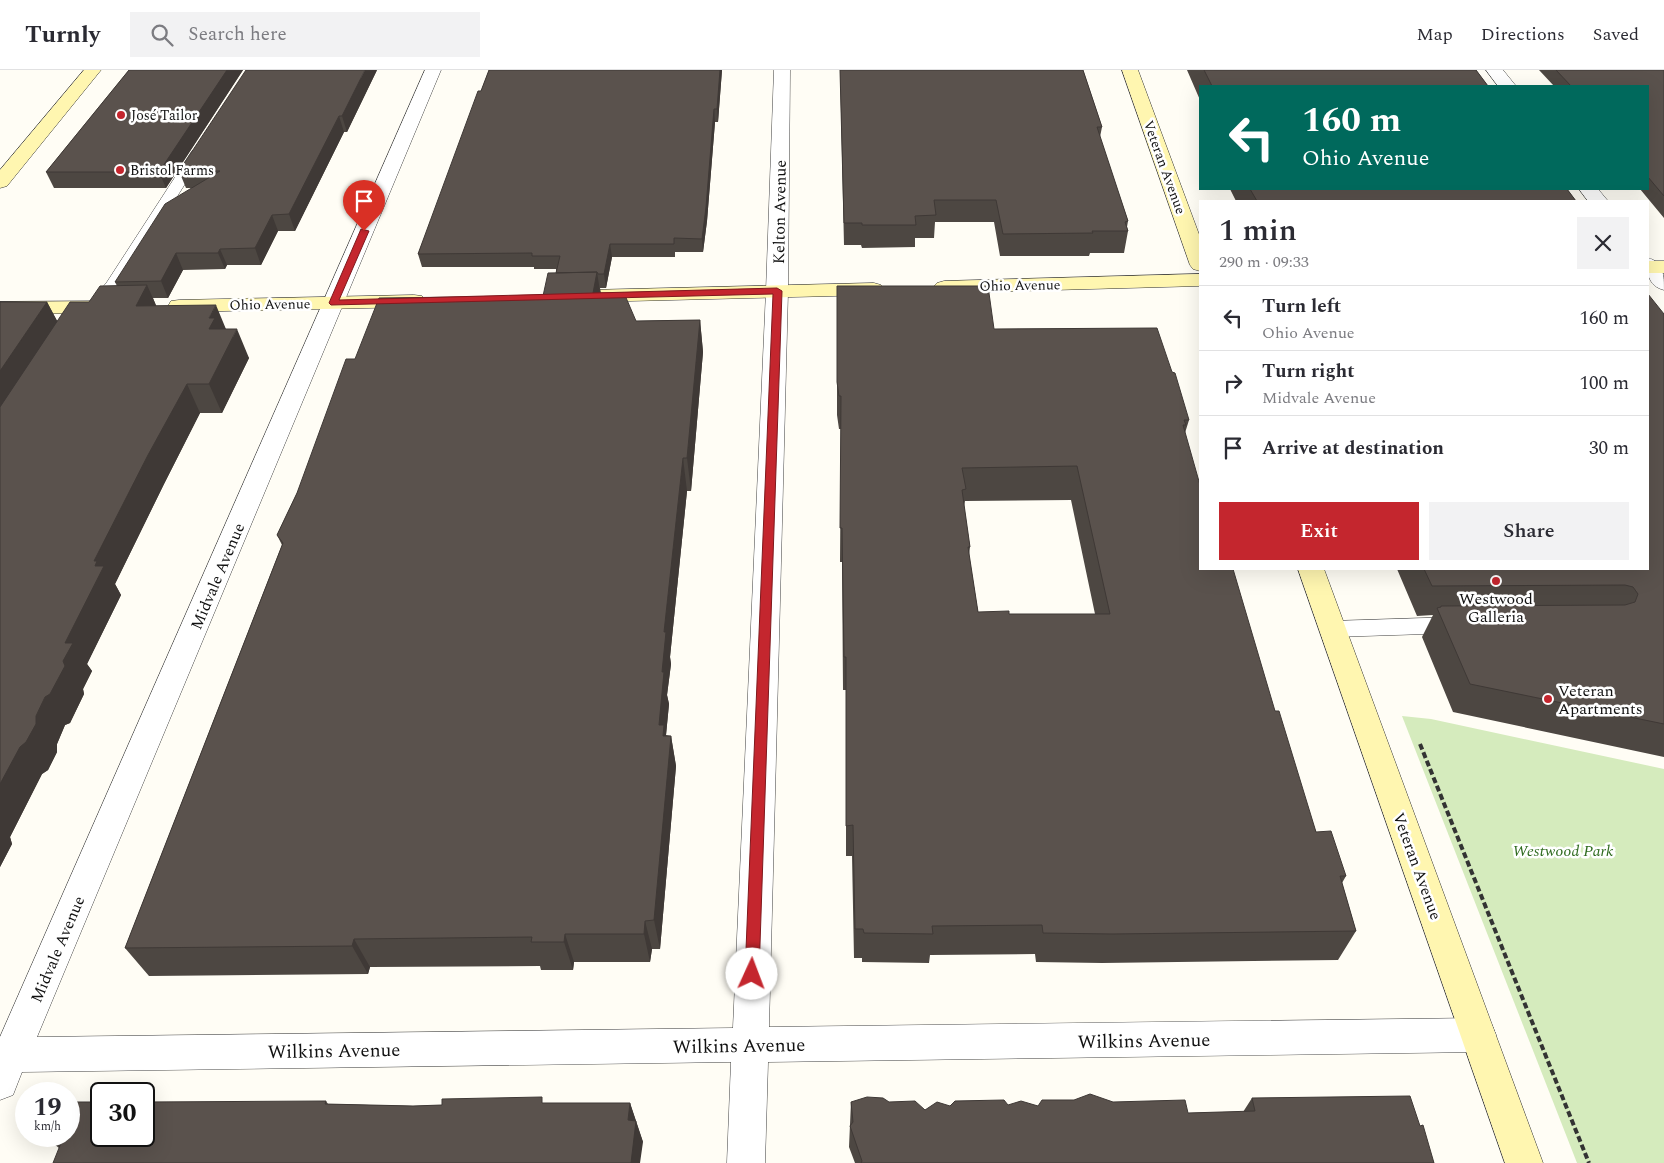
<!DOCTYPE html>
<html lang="en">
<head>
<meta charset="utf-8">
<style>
  :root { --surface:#fff; --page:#f2f2f3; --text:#2b2b33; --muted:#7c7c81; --line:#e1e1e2; --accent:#c4262e }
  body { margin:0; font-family:Spectral,serif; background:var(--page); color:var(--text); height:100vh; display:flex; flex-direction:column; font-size:19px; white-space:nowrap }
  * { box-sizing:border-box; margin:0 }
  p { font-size:16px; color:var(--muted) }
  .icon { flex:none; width:28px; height:28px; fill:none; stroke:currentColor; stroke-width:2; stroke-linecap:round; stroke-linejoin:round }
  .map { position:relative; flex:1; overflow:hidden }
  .drawer { position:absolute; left:1199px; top:130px; width:450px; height:370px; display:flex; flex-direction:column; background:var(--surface); border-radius:0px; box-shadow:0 5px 20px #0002 }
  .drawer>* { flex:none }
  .guide { position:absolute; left:1199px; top:15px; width:450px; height:105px; border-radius:0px; box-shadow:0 5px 20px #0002; background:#00695c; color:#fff; overflow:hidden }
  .speed { position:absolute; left:15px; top:1012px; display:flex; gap:10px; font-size:25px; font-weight:700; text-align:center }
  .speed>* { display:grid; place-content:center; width:65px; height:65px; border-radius:50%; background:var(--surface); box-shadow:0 5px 20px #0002; line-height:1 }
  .speed small { font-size:12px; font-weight:400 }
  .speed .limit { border:2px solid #111; border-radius:8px; background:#fff; color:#111 }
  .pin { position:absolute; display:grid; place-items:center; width:42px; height:42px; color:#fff; margin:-51px -21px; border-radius:50% 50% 50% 0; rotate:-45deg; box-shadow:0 0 5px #0007 }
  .pin .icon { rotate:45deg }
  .me { position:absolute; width:55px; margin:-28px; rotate:2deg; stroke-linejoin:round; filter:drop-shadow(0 0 4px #0008) }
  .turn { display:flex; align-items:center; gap:18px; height:105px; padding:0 20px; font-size:22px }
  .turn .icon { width:65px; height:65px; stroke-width:2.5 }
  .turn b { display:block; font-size:35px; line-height:42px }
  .round { display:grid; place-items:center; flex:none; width:52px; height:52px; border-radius:0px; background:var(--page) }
  .summary { display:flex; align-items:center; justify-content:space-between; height:85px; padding:0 20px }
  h1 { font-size:30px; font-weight:600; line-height:38px }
  .button { display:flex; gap:10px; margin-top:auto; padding:10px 20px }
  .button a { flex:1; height:58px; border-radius:0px; background:var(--accent); color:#fff; font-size:20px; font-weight:600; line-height:58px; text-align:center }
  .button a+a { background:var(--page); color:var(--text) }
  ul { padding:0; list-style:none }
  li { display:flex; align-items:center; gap:15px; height:65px; padding:0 20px; border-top:1px solid var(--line) }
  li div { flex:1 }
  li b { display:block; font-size:19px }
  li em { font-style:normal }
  header { display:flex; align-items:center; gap:30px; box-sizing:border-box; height:70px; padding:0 25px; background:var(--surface); border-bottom:1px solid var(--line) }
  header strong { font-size:24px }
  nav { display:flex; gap:28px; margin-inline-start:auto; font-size:18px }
  .search { width:350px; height:45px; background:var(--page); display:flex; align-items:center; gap:12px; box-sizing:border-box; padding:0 18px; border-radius:0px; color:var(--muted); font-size:19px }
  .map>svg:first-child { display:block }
</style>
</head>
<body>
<header>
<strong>Turnly</strong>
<div class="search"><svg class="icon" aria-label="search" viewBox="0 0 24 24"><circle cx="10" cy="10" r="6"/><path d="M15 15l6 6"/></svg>Search here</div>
<nav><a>Map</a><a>Directions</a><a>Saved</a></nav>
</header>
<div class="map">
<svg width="1664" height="1093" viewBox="0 0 1664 1093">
  <rect width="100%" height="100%" fill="#fffdf5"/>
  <path fill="#d5ebbd" d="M1402,646L1431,649L1664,699V1093H1577Z"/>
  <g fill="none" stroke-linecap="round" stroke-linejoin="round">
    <g stroke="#444" stroke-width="1">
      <path id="lane" d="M197,80L202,81L204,84L121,215L101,241H89L87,237L107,212L192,81Z
        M1457,547L1465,549L1468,555L1465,561L1457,563L1333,567L1325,565L1322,559L1325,553L1333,551Z"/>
    </g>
    <g stroke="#444" stroke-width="1">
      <path id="street" d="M425,0H441L37,967L733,958L766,221L774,0H790L788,221L769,957L1478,948L1491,953L1496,965L1491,977L1478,982L768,992L765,1093H727L731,992L22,1002L13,1025L0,1030V967Z
        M1486,0H1503L1516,16H1498Z
        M1579,119H1598L1608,131H1588Z
        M1648,188C1664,192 1664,206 1664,220C1648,216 1646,202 1648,188Z"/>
    </g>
    <g stroke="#333" stroke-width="1">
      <path id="secondary" d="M84,0H101L7,116L0,118V100Z
        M1122,0H1138L1200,167V201L1193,199L1190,195Z
        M1648,191H1664V203H1648Z
        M1200,204V216L944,223L937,221L933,217L937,213L944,211Z
        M874,213L881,215L885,219L881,223L874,225L589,232L581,231L578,226L581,221L589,220Z
        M414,225L422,226L425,231L422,236L414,237L179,242L171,241L168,236L171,231L179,230Z
        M104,231L112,232L115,237L112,242L104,243L0,244V232Z
        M1298,499H1324L1543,1093H1505Z"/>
    </g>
    <path stroke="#333" stroke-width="4" stroke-dasharray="6 3" stroke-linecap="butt" d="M1420,674L1589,1093"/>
    <use href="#lane" fill="#fff" fill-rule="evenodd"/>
    <use href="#street" fill="#fff" fill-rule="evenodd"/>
    <use href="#secondary" fill="#fff6b0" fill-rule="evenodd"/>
  </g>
  <path fill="#4d4742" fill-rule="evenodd" d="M129,0H243L166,118H54L46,102Z
    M377,0L347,62H344L295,161H278L261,195H227L225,199L183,200L168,228H153L156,236L226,259L249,288L222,343H200L164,414L115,514L121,525L87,594L92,601L83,619L84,624L70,653L65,655L57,674V682L48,700L42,704L10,767L12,774L0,797V232H47L57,251L117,216L115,212L192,118H186L179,101Z
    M489,0H722L718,52H715L707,151L703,182H675V187H612L606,218H600L601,223L636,251L700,250L703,282L691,421H687L670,587L671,594L667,625L669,634L666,665L671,666L676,696L660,879H652L650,892H574L573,900H541L540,896L370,897L368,904L149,906L125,878L282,475L277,465L297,423L355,289L543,226L556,203V199H534V197H422L418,184L481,21Z
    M840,0H1083L1102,57L1100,67L1128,151L1127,157L1128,161L1124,183H1090L1089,186H1000L994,152H935L934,168H915V177L862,178L861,175H844Z
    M1187,0H1476L1488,16H1200V30Z
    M1539,0H1664V148L1640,119H1648V16H1554Z
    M1230,119H1567L1576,131H1236Z
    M837,216L994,259L1189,350L1185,363L1200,499L1275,641L1316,762L1346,806L1342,813L1356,861L1338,890L1102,893L1036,892L1035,884L930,885L929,893L862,892V888H854L852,786H846V620H843L842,492H840L841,359H839L837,345ZM1071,430L1095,544H1009L978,542L969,485L970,477L964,436L965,431Z
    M1664,244V687L1453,642L1422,567L1433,545L1417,546L1397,499H1648Z
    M1252,1028L1420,1056L1434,1093H855L849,1077L851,1032H889L925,1040L950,1036L1008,1035L1038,1036L1113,1032L1188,1043L1243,1042Z
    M326,1031L328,1034L413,1036L545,1033H630L643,1072L59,1078L54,1074Z"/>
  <path fill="#3f3936" d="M227,0H243L166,118L159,102Z
    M365,0H377L347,62L342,46Z
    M720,0H722L718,52L717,39Z
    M714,39L715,52L707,151L703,182L702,169Z
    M339,46L344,62L295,161L289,144Z
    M272,145L278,161L261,195L255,178Z
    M610,174L612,187L606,218L604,204Z
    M220,179L227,195L225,199L218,183Z
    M176,183L183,200L168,228L161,211Z
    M597,202L602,234L593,223Z
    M147,215L160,244L136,236Z
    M47,232L62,260L0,357V301Z
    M216,235L228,264L209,259V248Z
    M700,250L703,282L691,421L687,388Z
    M237,259L249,288L222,343L209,314Z
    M187,314L200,343L164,414L115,514L121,525L87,594L92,601L83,619L84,624L70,653L65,655L57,674V682L48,700L42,704L10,767L12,774L0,797V714L36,646L63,591L65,573L95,496L94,491L148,385Z
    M683,388L687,421L670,587L671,594L667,625L669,634L666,665L669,684L671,666L676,696L660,879L654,850L659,655L662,602L664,562Z
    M645,851L652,879L650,892L644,864Z
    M565,864L574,892L573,900L564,872Z
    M354,869L370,897L368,904L352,876Z
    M630,1033L643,1072L640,1093H631L628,1050Z"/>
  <path fill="#5a524d" stroke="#3f3936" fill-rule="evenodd" d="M129,0H227L159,102H46Z
    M246,0H365L342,46H339L289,144L272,145L255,178L220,179L218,183H176L161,211L115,212L165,134L220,101H179Z
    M489,0H720L717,39H714L706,137L702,169L674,168V174H610L604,204H598L597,202L556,203L560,186H532V183L418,184L478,21H481Z
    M840,0H1083L1102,57H1097L1128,151L1125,152L1128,161H1092L1093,163L1003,164L996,130H934L936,145L915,146L916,155H862V153H844Z
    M1204,0H1476L1488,16H1212Z
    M1556,0H1664V126L1648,107V16H1571Z
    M1250,119H1567L1576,131H1257Z
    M597,202L593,223H624L636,251L700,250L687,388H683L664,562H666L662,602H664L659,655H664L663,666H671L654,850L645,851L644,864H565L564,872H531L532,867L354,869L352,876L125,878L283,473L277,465L297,423L346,289H355L379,228L543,226L548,203Z
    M147,215L136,236L216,235L209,248H215L209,259H237L209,314H187L148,385L94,491H97L95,496H104L65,573H73L63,591L65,596L50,624L45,627L36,646V654L26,672L20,677L0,714V337L70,232H89L100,216Z
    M837,216H988L994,259L1157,258L1172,302L1175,303L1189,350H1184L1186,355H1183L1200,415V499H1233L1275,641H1279L1316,762L1331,761L1346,806H1340L1356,861L1112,864L1043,863L1042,855L932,856L933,864L864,863L863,859H855L853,755L846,756V587H844L842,458H840L841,326H839L837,312ZM1077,396L1110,544H1009V541L978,542L968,477H970L962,420L966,419L962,398Z
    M1648,224L1664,244V654L1470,614L1437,538L1441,537V536L1625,535L1635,532L1638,524L1633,517L1625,515L1432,516L1424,499H1648Z
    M0,232H47L0,301Z
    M1090,1024L1113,1032L1185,1030L1188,1043L1255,1041L1252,1028L1410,1026L1420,1056L1423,1055L1434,1093H861L862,1091L850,1056L853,1052L851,1032L867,1027L883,1028L889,1032L915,1031L925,1040L937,1032L950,1036L955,1031L1004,1030L1008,1035L1021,1031L1038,1036L1042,1030H1074Z
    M542,1027V1033H630L628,1050L636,1051L631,1093H53L61,1073L54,1074L57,1066H69V1035L70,1032H101V1066H144V1032L326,1031L325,1034L413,1036L442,1035V1029Z"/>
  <path fill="#c4262e" stroke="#7f191e" d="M361,159L369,161L339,230L777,218L782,221L759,904L757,909L752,911L747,909L745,904L773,224L331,235L329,233Z"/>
  <g fill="#c4262e" stroke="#fff" stroke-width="2">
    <circle cx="121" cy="45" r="5"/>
    <circle cx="120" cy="100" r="5"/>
    <circle cx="1496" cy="511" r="5"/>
    <circle cx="1548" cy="629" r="5"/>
  </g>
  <g text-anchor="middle" stroke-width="5" stroke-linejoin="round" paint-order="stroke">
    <g font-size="14" fill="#111" stroke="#fff" text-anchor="start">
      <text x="131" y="50">José Tailor</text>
      <text x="130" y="105">Bristol Farms</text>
    </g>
    <g font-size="14" fill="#111" stroke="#fff">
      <text transform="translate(1165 97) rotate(70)" y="5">Veteran Avenue</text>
      <text transform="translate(1020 215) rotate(-1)" y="5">Ohio Avenue</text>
      <text transform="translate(270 234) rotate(-1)" y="5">Ohio Avenue</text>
    </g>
    <g font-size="16" fill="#111" stroke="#fff">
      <text transform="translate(779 142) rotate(-89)" y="6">Kelton Avenue</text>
      <text transform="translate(217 506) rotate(-67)" y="6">Midvale Avenue</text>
      <text transform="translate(1418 796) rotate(70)" y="6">Veteran Avenue</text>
      <text transform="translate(57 879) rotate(-67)" y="6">Midvale Avenue</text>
    </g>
    <g font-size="16" fill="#111" stroke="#fff">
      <text x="1496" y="534">Westwood<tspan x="1496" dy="18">Galleria</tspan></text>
      <text x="1558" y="626" text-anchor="start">Veteran<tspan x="1558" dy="18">Apartments</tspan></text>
    </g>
    <g font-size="16" font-style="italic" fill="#2f6b1f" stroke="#fff">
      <text x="1563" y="786">Westwood Park</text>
    </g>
    <g font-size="19" fill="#111" stroke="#fff">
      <text transform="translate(1144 970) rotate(-1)" y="7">Wilkins Avenue</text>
      <text transform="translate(739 975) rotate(-1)" y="7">Wilkins Avenue</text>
      <text transform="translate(334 980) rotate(-1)" y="7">Wilkins Avenue</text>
    </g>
  </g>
</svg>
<div class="speed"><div>19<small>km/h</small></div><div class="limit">30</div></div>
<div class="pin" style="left:364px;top:161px;background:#d93025"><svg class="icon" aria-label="arrive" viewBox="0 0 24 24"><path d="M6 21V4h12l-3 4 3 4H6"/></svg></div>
<svg class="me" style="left:752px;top:904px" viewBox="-20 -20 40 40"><circle r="19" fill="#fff"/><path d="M0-13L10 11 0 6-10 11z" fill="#c4262e"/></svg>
<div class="guide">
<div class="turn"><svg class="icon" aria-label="left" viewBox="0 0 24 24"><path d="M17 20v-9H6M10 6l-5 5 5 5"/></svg><div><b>160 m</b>Ohio Avenue</div></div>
</div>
<section class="drawer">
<div class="summary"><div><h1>1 min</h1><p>290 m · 09:33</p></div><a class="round"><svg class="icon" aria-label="close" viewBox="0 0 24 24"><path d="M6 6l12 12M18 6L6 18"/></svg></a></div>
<ul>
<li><svg class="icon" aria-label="left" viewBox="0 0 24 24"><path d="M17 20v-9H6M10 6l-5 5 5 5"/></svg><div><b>Turn left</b><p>Ohio Avenue</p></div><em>160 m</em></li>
<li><svg class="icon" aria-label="right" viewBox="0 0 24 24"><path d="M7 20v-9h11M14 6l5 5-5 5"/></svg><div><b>Turn right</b><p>Midvale Avenue</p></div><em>100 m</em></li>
<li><svg class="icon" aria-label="arrive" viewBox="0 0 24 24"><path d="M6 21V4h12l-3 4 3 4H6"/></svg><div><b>Arrive at destination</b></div><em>30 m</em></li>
</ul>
<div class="button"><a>Exit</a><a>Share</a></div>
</section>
</div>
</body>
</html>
